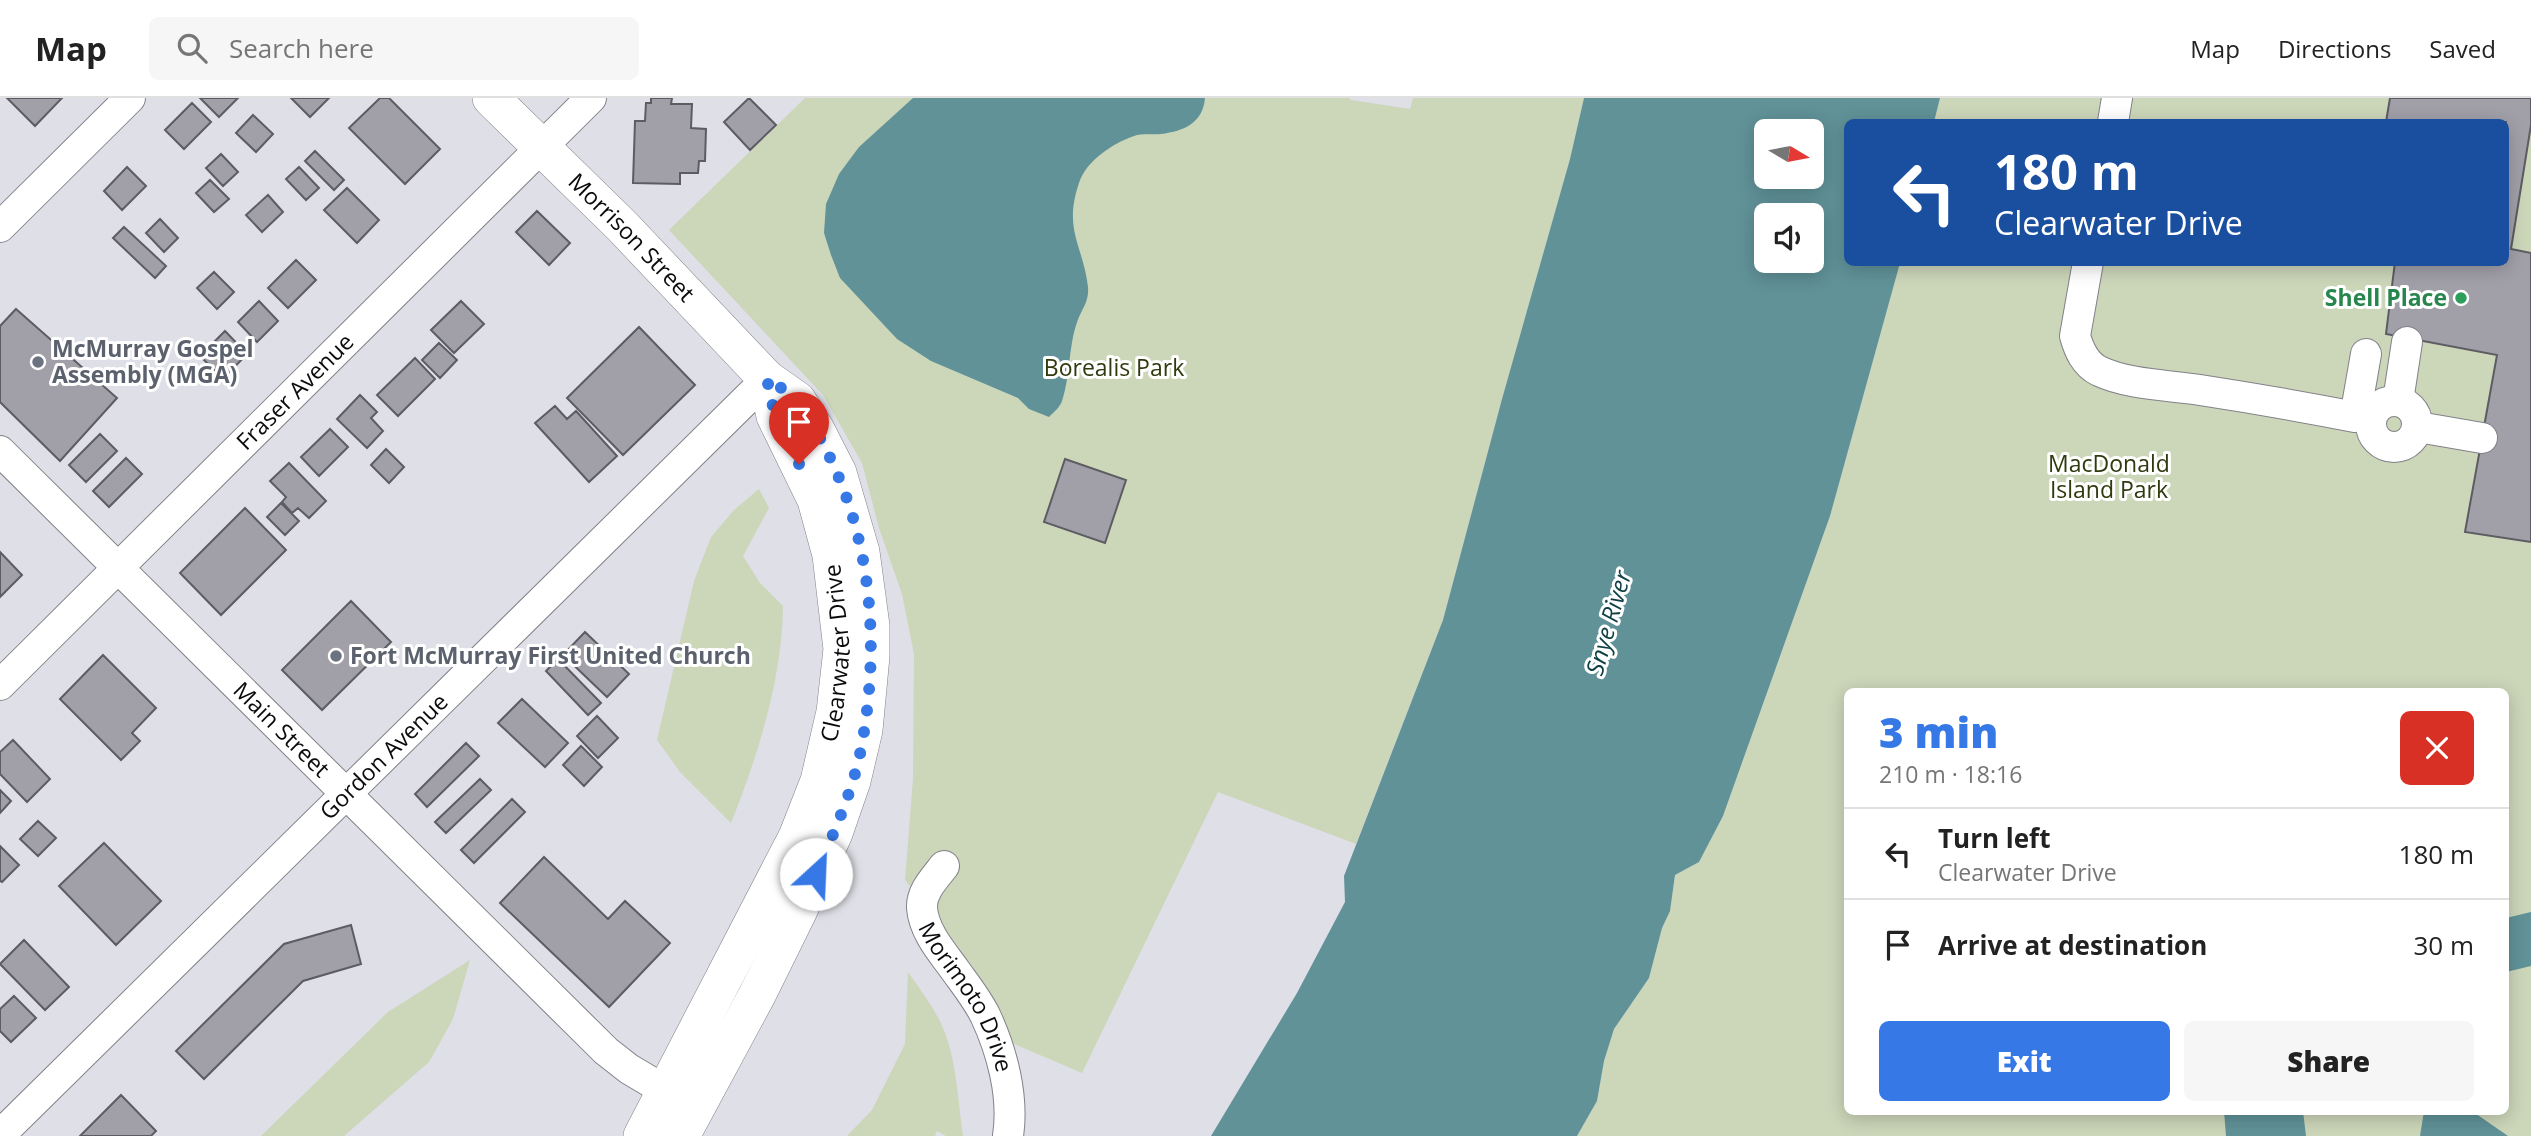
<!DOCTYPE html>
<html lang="en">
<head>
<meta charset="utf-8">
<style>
  :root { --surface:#fff; --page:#f6f6f6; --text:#222; --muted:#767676; --line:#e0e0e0; --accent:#3578e6 }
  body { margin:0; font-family:"Open Sans",sans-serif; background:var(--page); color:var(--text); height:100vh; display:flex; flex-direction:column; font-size:26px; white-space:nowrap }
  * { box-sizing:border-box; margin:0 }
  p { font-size:23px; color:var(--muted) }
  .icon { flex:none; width:38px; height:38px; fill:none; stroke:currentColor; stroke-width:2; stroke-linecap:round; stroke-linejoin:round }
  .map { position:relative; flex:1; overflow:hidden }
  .side { position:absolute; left:1844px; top:590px; width:665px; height:427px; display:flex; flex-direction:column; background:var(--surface); border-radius:10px; box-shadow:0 4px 18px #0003 }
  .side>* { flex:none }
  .top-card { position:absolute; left:1844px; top:21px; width:665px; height:147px; border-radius:10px; box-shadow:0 4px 18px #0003; background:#1a4fa0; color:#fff; overflow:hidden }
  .needle { width:46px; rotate:100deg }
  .controls { position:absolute; left:1754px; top:21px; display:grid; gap:14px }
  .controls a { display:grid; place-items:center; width:70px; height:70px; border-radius:10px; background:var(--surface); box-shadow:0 4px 18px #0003; font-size:35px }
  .pin { position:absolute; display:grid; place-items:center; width:60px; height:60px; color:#fff; margin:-72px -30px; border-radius:50% 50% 50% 0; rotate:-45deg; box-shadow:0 0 7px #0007 }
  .pin .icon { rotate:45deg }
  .me { position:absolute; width:77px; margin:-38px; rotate:25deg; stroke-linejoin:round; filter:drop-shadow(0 0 5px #0008) }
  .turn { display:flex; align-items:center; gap:24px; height:147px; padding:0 35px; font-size:32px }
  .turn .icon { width:91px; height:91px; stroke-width:2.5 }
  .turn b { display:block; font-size:49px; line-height:60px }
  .round { display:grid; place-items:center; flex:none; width:74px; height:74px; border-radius:10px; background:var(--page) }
  .head { display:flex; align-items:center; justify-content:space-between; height:119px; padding:0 35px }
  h1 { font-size:42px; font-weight:800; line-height:52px; color:var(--accent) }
  .primary-button { display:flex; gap:14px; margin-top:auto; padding:14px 35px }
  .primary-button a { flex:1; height:80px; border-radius:10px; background:var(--accent); color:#fff; font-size:28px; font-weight:800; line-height:80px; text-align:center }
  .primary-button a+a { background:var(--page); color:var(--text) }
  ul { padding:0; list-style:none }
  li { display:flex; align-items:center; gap:21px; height:91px; padding:0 35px; border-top:2px solid var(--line) }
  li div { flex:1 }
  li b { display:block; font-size:26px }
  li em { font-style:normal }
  header { display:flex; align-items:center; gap:42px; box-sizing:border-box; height:98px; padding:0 35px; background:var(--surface); border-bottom:2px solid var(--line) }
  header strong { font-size:33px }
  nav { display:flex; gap:38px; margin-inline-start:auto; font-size:24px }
  .search { width:490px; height:63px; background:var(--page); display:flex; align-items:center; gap:18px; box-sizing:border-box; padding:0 24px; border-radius:10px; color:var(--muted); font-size:26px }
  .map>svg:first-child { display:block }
</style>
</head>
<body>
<header>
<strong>Map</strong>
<div class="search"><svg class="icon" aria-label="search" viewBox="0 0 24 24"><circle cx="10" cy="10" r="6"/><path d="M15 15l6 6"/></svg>Search here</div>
<nav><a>Map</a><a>Directions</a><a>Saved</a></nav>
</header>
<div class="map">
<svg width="2531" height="1038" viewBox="0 0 2531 1038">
  <rect width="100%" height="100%" fill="#dfdfe7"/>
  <path fill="#ccd6b9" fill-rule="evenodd" d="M805,0H1349L1351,2L1410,11L1413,0H1584L1570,61L1502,301L1443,522L1356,746L1218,694L1082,975L1005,942L986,888L943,828L905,782L913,681L914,556L902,496L879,430L862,365L823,297L669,132Z
    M1940,0H2531V1038H1577L1597,1003L1604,963L1614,931L1649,880L1662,830L1670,812L1675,777L1699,764L1723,718L1830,418L1900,165L2506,164V24H1934ZM1848,593H2506V1013H1848Z
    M759,391L769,410L743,458L760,485L783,508C782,582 758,657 731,725L680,674L657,642L694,483L711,439L734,412Z
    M470,862L453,921L429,964L344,1038H261L388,914Z
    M908,874C921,893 937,913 945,935C957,967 958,1004 963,1038H946L937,1033L935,1038H847L872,1012L905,946Z"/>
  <path fill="#609298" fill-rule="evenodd" d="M913,0H1205C1203,25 1184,33 1161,36C1152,37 1142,35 1134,38C1113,45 1086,63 1079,85C1063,132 1083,147 1088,189C1089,202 1084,208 1079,219C1068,245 1071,276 1062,303C1060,309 1054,314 1049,319L1029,311L1018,300L931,263L897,241L840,180L831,157L824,135L826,106L839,76L859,49Z
    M1584,0H1940L1934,24H1848V164L1900,165L1830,418L1723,718L1699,764L1675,777L1670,813L1662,830L1649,880L1614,931L1604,963L1597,1003L1577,1038H1211L1297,895L1345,804L1344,778L1443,522L1502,301L1570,61ZM1766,33H1811V79H1766ZM1811,117V163H1766V117Z
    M2531,814V868L2506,874V820Z
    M2224,1013H2303L2306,1038H2226Z
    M2424,1013H2472L2508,1038H2420Z"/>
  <path fill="#a1a0a9" stroke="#5d5c63" stroke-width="2" d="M7,0H62L35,28Z
    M200,0H238L219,19Z
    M291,0H329L310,19Z
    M380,0H389L440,51L405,86L349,30Z
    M651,0H672L671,6H692L691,30L706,31L705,63H699L698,75H680V86L633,85L635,23H645L646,5H651Z
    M749,0L776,27L750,52L724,24Z
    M2390,0H2531V27L2511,151L2531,155V444L2465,434L2497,257L2386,236L2395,164H2506V24H2386Z
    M192,5L211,24L184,51L165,32Z
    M253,17L273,36L256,54L236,35Z
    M315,53L344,82L334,92L305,63Z
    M221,56L238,74L223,88L206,70Z
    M127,69L146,88L122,112L104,93Z
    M299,69L319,90L306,102L286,81Z
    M210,82L229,101L214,114L196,95Z
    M347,90L379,122L357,145L324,112Z
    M268,97L283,114L262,134L246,117Z
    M537,113L570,145L549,167L516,134Z
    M160,121L178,140L164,154L146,135Z
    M124,129L166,168L155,180L113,140Z
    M296,162L316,182L288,210L268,190Z
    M214,174L234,194L217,211L197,190Z
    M259,203L278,223L257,244L238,224Z
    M461,203L484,226L454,255L431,232Z
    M16,211L117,300L60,363L0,304V228Z
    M639,229L695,287L623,357L567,300Z
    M225,233L247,256L223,281L200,258Z
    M439,245L457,262L440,280L422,262Z
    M415,260L435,281L398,318L377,297Z
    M360,297L377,314L371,320L383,333L367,350L337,321Z
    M555,308L567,321L576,313L617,358L589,384L535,325Z
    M330,331L348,349L319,378L301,359Z
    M100,336L117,353L86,384L69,367Z
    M386,351L404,369L389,385L371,367Z
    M126,360L142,376L109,409L93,393Z
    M1065,361L1126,382L1105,445L1044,424Z
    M289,365L326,403L309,420L298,410L292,415L282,404L286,399L270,383Z
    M281,405L299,423L285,437L267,419Z
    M245,410L286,452L221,517L180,475Z
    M0,454L22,477L0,499Z
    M351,503L391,544L322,612L282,572Z
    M585,534L629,576L607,599L563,557Z
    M103,557L156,610L132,635L140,643L121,662L60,601Z
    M558,561L601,605L588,617L546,573Z
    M522,601L568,645L545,669L498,625Z
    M597,618L618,640L598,660L577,638Z
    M13,642L50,681L27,704L0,676V654Z
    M466,645L479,658L427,709L415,696Z
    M581,648L602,669L584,688L563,667Z
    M480,681L491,692L446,735L435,724Z
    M0,692L11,703L0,715Z
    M512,701L525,714L474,765L461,752Z
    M38,723L56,740L38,758L20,741Z
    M104,745L161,803L116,847L59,788Z
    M0,748L19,767L2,784L0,783Z
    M544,759L608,821L625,803L670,845L609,909L500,805Z
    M351,827L361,866L303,883L204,981L176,953L284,846Z
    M24,842L69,889L45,912L0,866Z
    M14,898L36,920L11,944L0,933V911Z
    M121,997L156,1033L151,1038H80Z"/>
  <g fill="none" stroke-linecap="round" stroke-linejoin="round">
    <g stroke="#828189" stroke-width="32">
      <g id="minor">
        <path d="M2113,24L2117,0"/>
        <path d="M0,129L130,0"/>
        <path d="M2088,164L2075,238C2079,252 2085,266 2099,273C2129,287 2168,287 2200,292C2252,300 2304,309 2355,319L2366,256"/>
        <circle cx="2394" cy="326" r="23"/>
        <path d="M2398,303L2407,244"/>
        <path d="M2418,329L2482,340"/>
        <path id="s1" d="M0,353L606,953L629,971L683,1003"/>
        <path id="s2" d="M0,587L591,0"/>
        <path id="s3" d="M944,768C934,781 921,794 922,810C924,834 942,854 955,872C965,886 977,901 985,917C1002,953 1014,998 1008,1038"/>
        <path id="s4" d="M0,1037L767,281"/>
      </g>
    </g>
    <g stroke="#828189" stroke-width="38">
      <g id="major">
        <path id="s5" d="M491,0L622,128L767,281L797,302L816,332L838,375L861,454L871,528V558L864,632L852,683L834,735L797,816L757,897L681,1038"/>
        <path id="s6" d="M642,1038L797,739L819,683L835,614L842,551L831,457L816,402L775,318L767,281"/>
      </g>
    </g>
    <use href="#minor" stroke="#fff" stroke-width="30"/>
    <use href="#major" stroke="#fff" stroke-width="37"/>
  </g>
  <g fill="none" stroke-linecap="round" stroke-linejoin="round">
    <path stroke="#3578e6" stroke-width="12" stroke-dasharray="0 21.6" d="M799,366L775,318L767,281C777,288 790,294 797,303C807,315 815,331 822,344C873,438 881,552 860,656C851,697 833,737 816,776"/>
  </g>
  <circle fill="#2e9e5b" stroke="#fff" stroke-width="2.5" cx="2461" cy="200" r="7"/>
  <g fill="#6b7280" stroke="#fff" stroke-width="2.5">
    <circle cx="38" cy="264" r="7"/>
    <circle cx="336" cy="558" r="7"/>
  </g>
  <g text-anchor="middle" stroke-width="6" stroke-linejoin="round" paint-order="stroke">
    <g font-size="23" fill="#0b0b0e" stroke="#fff">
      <text dy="8" stroke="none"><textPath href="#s5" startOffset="198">Morrison Street</textPath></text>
      <text dy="8" stroke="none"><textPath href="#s2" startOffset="416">Fraser Avenue</textPath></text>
      <text dy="8" stroke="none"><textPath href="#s6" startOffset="527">Clearwater Drive</textPath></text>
      <text dy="8" stroke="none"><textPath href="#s1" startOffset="396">Main Street</textPath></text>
      <text dy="8" stroke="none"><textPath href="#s4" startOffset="539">Gordon Avenue</textPath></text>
      <text dy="8" stroke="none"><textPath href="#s3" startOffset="149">Morimoto Drive</textPath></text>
    </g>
    <g font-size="23" font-weight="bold" fill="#27864d" stroke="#fff" text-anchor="end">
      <text x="2447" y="208">Shell Place</text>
    </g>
    <g font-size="23" font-weight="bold" fill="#5b616d" stroke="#fff" text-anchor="start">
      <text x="52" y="259">McMurray Gospel<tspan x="52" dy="26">Assembly (MGA)</tspan></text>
      <text x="350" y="566">Fort McMurray First United Church</text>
    </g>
    <g font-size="23" fill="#2f3b0e" stroke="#fff">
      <text x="1114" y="278">Borealis Park</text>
      <text x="2109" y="374">MacDonald<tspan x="2109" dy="26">Island Park</tspan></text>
    </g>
    <g font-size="24" font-style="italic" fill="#0f3f44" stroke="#fff">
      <text transform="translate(1609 525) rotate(-74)" y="8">Snye River</text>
    </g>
  </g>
</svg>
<div class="controls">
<a><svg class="needle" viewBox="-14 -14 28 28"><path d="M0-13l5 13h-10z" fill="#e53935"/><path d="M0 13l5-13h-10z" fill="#767676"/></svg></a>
<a><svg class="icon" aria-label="sound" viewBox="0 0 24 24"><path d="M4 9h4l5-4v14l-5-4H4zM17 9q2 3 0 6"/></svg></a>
</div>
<div class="pin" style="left:799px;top:366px;background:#d93025"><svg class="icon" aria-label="arrive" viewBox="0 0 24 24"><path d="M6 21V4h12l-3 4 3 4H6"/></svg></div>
<svg class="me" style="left:816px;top:776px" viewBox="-20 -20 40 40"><circle r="19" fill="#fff"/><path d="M0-13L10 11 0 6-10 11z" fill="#3578e6"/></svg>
<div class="top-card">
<div class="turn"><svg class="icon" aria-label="left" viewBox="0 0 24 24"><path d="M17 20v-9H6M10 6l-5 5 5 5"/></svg><div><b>180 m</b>Clearwater Drive</div></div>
</div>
<section class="side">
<div class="head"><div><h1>3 min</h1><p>210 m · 18:16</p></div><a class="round" style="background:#d93025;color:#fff"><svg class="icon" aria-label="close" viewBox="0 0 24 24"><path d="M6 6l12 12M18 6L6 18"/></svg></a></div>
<ul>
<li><svg class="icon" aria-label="left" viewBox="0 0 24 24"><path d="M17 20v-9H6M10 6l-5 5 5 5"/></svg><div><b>Turn left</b><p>Clearwater Drive</p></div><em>180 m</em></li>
<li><svg class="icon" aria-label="arrive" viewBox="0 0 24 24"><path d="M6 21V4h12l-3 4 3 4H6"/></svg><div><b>Arrive at destination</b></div><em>30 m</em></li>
</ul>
<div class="primary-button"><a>Exit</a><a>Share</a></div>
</section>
</div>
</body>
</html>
